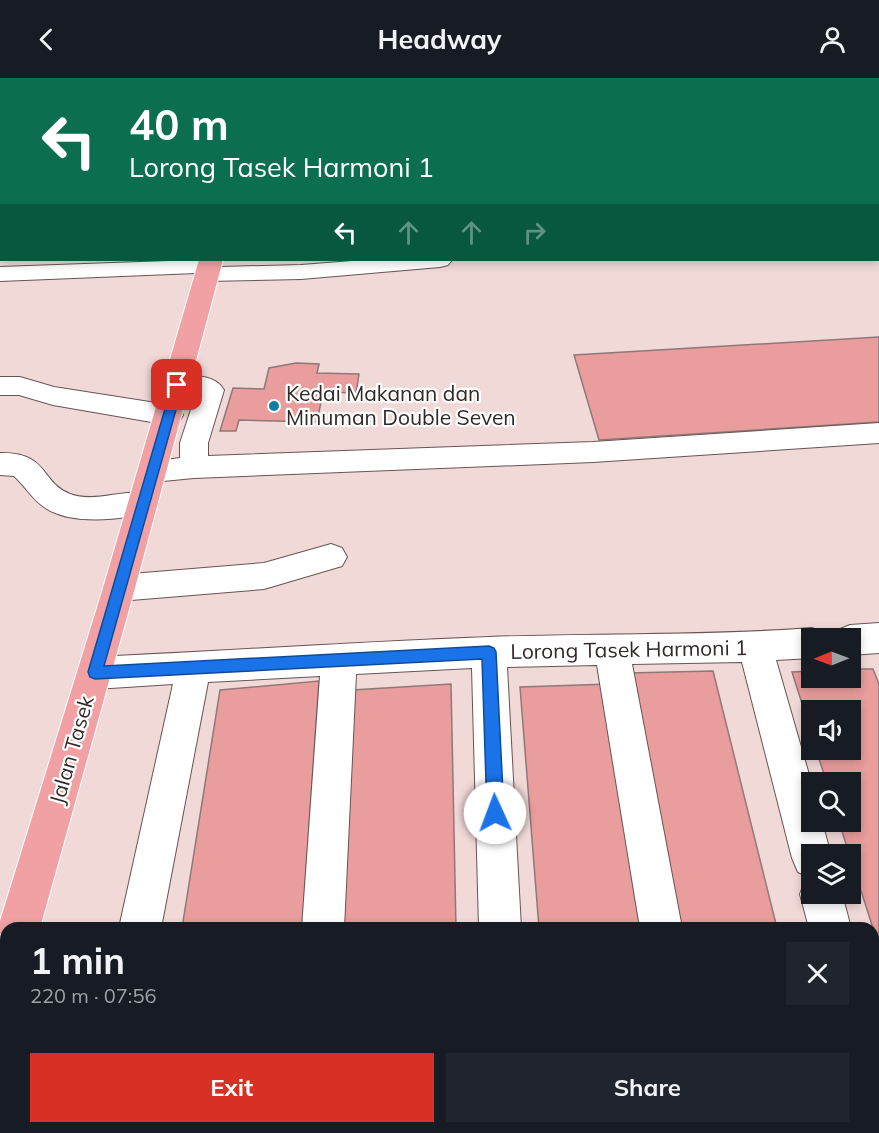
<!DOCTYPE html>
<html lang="en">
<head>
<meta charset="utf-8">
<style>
  :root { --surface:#171b24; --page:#20242c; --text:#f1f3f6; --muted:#9ea1a6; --accent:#d93025 }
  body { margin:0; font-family:Mulish,sans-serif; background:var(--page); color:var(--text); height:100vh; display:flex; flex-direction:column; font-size:22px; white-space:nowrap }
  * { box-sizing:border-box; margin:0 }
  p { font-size:20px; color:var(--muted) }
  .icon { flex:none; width:33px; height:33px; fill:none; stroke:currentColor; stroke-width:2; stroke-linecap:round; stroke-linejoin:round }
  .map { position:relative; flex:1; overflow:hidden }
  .panel { position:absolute; left:0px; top:844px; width:879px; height:212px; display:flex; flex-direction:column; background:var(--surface); border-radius:18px 18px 0 0; box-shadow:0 3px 9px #0003 }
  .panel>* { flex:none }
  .hud { position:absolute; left:0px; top:0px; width:879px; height:183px; box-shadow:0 3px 9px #0003; background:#0b6e4f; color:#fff; overflow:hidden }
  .needle { width:39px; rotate:269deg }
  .controls { position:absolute; left:801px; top:550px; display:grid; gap:12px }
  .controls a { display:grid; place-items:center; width:60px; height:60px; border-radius:0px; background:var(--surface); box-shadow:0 3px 9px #0003; font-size:30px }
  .pin { position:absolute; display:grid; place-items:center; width:51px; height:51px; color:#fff; margin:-26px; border-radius:12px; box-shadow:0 3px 9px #0006 }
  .me { position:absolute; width:66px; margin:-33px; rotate:358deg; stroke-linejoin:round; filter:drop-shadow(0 0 4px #0008) }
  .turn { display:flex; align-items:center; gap:21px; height:126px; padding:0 30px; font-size:27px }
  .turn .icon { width:78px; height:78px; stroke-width:2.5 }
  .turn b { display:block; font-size:42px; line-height:51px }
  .lanes { display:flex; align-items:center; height:57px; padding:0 30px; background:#0003; justify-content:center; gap:30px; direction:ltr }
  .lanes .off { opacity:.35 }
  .round { display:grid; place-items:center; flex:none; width:63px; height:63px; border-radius:0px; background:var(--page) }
  .headline { display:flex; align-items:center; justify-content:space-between; height:102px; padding:0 30px }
  h1 { font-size:36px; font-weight:700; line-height:45px }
  .primary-button { display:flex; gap:12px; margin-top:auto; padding:12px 30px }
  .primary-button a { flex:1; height:69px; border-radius:0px; background:var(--accent); color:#fff; font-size:24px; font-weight:700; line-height:69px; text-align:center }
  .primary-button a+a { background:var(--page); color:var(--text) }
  header { display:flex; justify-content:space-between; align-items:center; height:78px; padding:0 30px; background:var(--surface); font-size:27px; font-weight:700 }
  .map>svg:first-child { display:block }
</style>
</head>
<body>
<header><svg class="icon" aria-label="back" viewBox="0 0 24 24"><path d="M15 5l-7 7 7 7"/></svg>Headway<svg class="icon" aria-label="person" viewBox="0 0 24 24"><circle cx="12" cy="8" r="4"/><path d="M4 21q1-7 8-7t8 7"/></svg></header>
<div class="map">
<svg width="879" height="1055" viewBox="0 0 879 1055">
  <rect width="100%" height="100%" fill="#f1d9d8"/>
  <path fill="#e99d9c" stroke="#8f7978" stroke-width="1.5" d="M879,259V344L599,362L574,277Z
    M296,285L319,286L317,295L359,296L356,315L323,314L317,344L239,342L236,353H220L233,310L264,311L269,290Z
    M850,591H873L879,606V869L839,744H850V705H827L816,672H850V633H812V657L792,594L812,593V600H850Z
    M713,593L777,850H673L627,595Z
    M319,603L302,850H182L220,612Z
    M451,606L456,850H339L352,612Z
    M610,606L648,850H539L520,609Z
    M150,1050H288L287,1055H150Z
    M327,1050H461V1055H327Z
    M555,1050H680L681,1055H555Z
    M709,1050H827L828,1055H710Z"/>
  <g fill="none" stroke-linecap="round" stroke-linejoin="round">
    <g stroke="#695454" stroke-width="2">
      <path id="minor" d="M197,0H246L247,2H196Z
        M301,0H319V2H301Z
        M363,0H381V2H363Z
        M431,0H449V2H431Z
        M491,0H509L510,2H492Z
        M559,0H577L578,2H560Z
        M625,0H643L644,2H626Z
        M688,0H706L707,2H689Z
        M754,0H772L773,2H755Z
        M0,34H2V46H0Z
        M0,92H2V104H0Z
        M878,96H879V108H878Z
        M197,182L217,183L220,189L301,187L365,182H452L448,187L440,189L301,201L207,203L199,201L196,195L0,203V189Z
        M177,298C194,298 215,296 224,312L208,365V378L593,364L879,345V365L593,384L194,400L153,404L143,401L138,393L143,385L180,380V365L196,316L168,313L164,307L168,301Z
        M0,299H20L54,309L169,327L179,330L183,337L179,344L169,347L53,327L19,317H0Z
        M0,375C49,374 40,404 70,416C97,426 127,408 154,417L158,425L154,433C125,442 70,448 44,429C32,421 25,408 14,398L0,397Z
        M331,466L342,470L347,479L342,488L264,511L119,523L108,519L103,510L108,501L119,497L264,485Z
        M879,545V575L850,577V561H833L838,552L850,547Z
        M812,550L824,555L827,561H812V580L776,582L812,707V744H822L831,777H812V816H842L851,850H809L800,816L806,801L811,800L798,794L792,780L742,584L632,586L682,850H640L597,587L507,589L521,850H479L472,590L356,596L344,850H302L320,598L208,604L161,850H119L173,606L95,611L83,606L78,595L83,584L95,579C226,573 357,564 489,559C597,555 705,558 812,550Z
        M873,986L879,988V1055L865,1050H873Z
        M76,1050H124L123,1055H75Z
        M287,1050H335V1055H287Z
        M484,1050H532V1055H484Z
        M671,1050H719L720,1055H672Z"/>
    </g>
    <g stroke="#fff" stroke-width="2">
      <path id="major" d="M254,0H272V2H254Z
        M199,182H223L135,510L40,850H6V866L0,855V843L103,510Z
        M6,874V936L0,938V877Z"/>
    </g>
    <use href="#minor" fill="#fff" fill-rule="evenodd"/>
    <use href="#major" fill="#f1a1a4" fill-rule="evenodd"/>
  </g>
  <path fill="#1a73e8" stroke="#114b97" stroke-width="1.5" d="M177,303L183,307L104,588L489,568L494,570L496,574L504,735L501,741L495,743L490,741L487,735L482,581L95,601L90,599L88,594L172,307Z"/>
  <circle fill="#0e7ea6" stroke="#fff" stroke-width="2" cx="274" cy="328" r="6"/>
  <g text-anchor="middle" stroke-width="4.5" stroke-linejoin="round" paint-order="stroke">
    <g font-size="21" fill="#312828" stroke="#fff" text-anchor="start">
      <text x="286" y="323">Kedai Makanan dan<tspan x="286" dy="24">Minuman Double Seven</tspan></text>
    </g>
    <g font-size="21" fill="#312828" stroke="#fff">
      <text transform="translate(629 572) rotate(-1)" y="7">Lorong Tasek Harmoni 1</text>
      <text transform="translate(72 672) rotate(-74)" y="7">Jalan Tasek</text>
    </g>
  </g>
</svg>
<div class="controls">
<a><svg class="needle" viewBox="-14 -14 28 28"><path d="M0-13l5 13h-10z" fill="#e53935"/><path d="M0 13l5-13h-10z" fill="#9ea1a6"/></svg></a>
<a><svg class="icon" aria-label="sound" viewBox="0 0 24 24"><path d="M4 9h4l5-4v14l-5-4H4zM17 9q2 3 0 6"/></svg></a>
<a><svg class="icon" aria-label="search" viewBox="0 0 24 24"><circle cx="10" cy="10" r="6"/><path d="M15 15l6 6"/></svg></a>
<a><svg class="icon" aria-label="layers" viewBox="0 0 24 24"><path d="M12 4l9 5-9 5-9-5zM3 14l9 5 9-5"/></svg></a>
</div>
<div class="pin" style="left:177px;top:307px;background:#d93025"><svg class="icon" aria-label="arrive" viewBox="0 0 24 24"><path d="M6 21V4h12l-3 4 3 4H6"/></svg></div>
<svg class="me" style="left:495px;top:735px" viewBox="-20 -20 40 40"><circle r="19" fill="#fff"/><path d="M0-13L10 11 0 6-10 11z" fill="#1a73e8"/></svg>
<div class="hud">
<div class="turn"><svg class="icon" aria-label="left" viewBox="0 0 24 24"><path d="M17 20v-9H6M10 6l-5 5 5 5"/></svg><div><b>40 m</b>Lorong Tasek Harmoni 1</div></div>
<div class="lanes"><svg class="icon" aria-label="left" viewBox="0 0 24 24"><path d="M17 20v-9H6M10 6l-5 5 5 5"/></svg><svg class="icon off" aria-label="ahead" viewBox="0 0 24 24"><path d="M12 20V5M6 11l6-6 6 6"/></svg><svg class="icon off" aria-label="ahead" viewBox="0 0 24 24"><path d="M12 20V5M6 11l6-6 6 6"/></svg><svg class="icon off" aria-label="right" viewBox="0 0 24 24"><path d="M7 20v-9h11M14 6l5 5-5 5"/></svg></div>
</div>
<section class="panel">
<div class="headline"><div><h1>1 min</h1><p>220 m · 07:56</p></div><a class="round"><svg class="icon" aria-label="close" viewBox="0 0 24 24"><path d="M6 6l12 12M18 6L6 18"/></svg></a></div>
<div class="primary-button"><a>Exit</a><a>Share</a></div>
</section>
</div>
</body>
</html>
